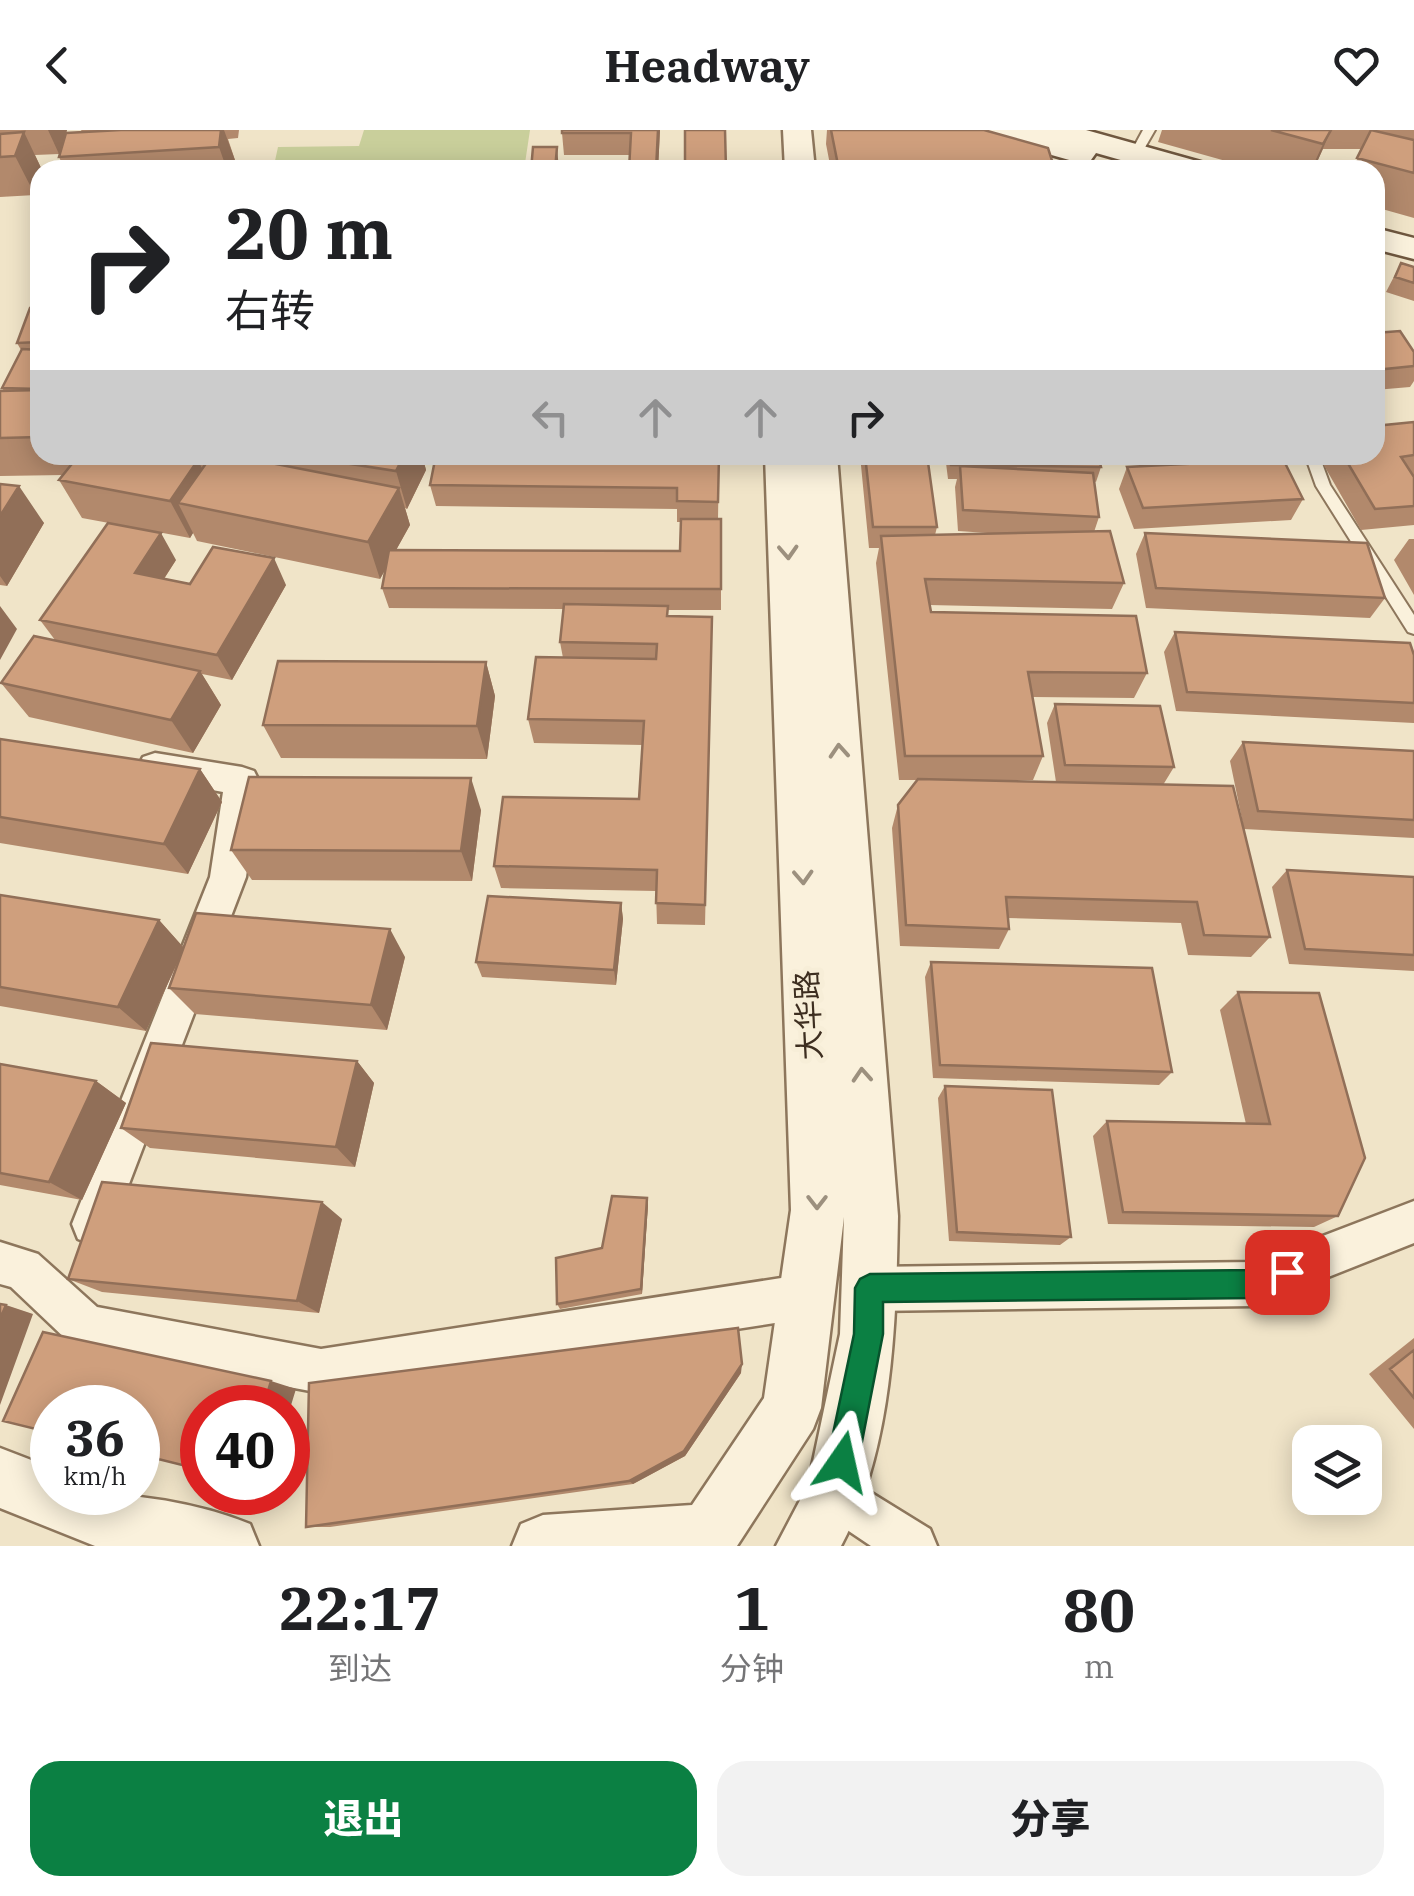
<!DOCTYPE html>
<html lang="zh">
<head>
<meta charset="utf-8">
<style>
  :root { --surface:#fff; --page:#f2f2f2; --text:#202124; --muted:#757577; --accent:#0b8043 }
  body { margin:0; font-family:"IBM Plex Serif","Noto Sans SC",serif; background:var(--page); color:var(--text); height:100vh; display:flex; flex-direction:column; font-size:38px; white-space:nowrap }
  * { box-sizing:border-box; margin:0 }
  p { font-size:32px; color:var(--muted) }
  .icon { flex:none; width:55px; height:55px; fill:none; stroke:currentColor; stroke-width:2; stroke-linecap:round; stroke-linejoin:round }
  .map { position:relative; height:1416px; overflow:hidden }
  .side { display:flex; flex-direction:column; background:var(--surface); flex:1 }
  .side>* { flex:none }
  .hud { position:absolute; left:30px; top:30px; width:1355px; height:305px; border-radius:30px; box-shadow:0 5px 25px #0003; background:#fff; color:var(--text); overflow:hidden }
  .tools { position:absolute; left:1292px; top:1295px; display:grid; gap:20px }
  .tools a { display:grid; place-items:center; width:90px; height:90px; border-radius:20px; background:var(--surface); box-shadow:0 5px 25px #0003; font-size:50px }
  .speed { position:absolute; left:30px; top:1255px; display:flex; gap:20px; font-size:50px; font-weight:700; text-align:center }
  .speed>* { display:grid; place-content:center; width:130px; height:130px; border-radius:50%; background:var(--surface); box-shadow:0 5px 25px #0003; line-height:1 }
  .speed small { font-size:25px; font-weight:400 }
  .speed .limit { border:15px solid #d22; background:#fff; color:#111 }
  .pin { position:absolute; display:grid; place-items:center; width:85px; height:85px; color:#fff; margin:-42px; border-radius:20px; box-shadow:0 5px 15px #0006 }
  .me { position:absolute; width:110px; margin:-55px; rotate:11deg; stroke-linejoin:round; filter:drop-shadow(0 0 8px #0008) }
  .turn { display:flex; align-items:center; gap:35px; height:210px; padding:0 30px; font-size:45px }
  .turn .icon { width:130px; height:130px; stroke-width:2.5 }
  .turn b { display:block; font-size:70px; line-height:85px }
  .lanes { display:flex; align-items:center; height:95px; padding:0 30px; background:#0003; justify-content:center; gap:50px; direction:ltr }
  .lanes .off { opacity:.35 }
  .eta { display:flex; justify-content:space-evenly; align-items:center; height:170px; text-align:center }
  .eta b { font-size:60px; font-weight:800; line-height:70px }
  .cta { display:flex; gap:20px; margin-top:auto; padding:20px 30px }
  .cta a { flex:1; height:115px; border-radius:30px; background:var(--accent); color:#fff; font-size:40px; font-weight:800; line-height:115px; text-align:center }
  .cta a+a { background:var(--page); color:var(--text) }
  header { display:flex; justify-content:space-between; align-items:center; height:130px; padding:0 30px; background:var(--surface); font-size:45px; font-weight:800 }
  .map>svg:first-child { display:block }
</style>
</head>
<body>
<header><svg class="icon" aria-label="back" viewBox="0 0 24 24"><path d="M15 5l-7 7 7 7"/></svg>Headway<svg class="icon" aria-label="heart" viewBox="0 0 24 24"><path d="M12 20l-8-8c-3-5 5-10 8-4 3-6 11-1 8 4z"/></svg></header>
<div class="map">
<svg width="1414" height="1416" viewBox="0 0 1414 1416">
  <rect width="100%" height="100%" fill="#f0e4c8"/>
  <path fill="#c9cf9b" d="M364,0H530L524,40H273L278,17L359,16Z"/>
  <g fill="none" stroke-linecap="round" stroke-linejoin="round">
    <g stroke="#8d765c" stroke-width="4">
      <path id="service" d="M1143,0H1155L1140,26H1132L1130,24Z
        M750,325H789L790,326C782,334 758,333 750,325Z
        M1305,325H1319L1330,355L1414,485V504L1408,502L1316,356Z"/>
    </g>
    <g stroke="#8d765c" stroke-width="5">
      <path id="minor" d="M155,623L242,637L254,641L259,651L246,747L108,1109L93,1115L78,1109L72,1094L210,747L223,662L143,647L138,637L143,627Z
        M1414,1071V1113L1255,1176L870,1181L855,1174L848,1159L855,1144L870,1137L1255,1132Z
        M0,1112L38,1124L97,1177L321,1219L807,1144L822,1151L829,1166L822,1181L807,1188L321,1263L86,1219L70,1213L11,1157L0,1154Z
        M836,1341L930,1399L937,1416H871L819,1381L813,1364L819,1347Z"/>
    </g>
    <g stroke="#8d765c" stroke-width="5">
      <path id="tertiary" d="M783,0H811L815,40H785Z
        M765,325H837L898,1086C896,1194 893,1319 841,1416H776L808,1355L840,1204L844,1087L821,1278L813,1299L737,1416H512L521,1394L543,1385L692,1375L764,1268L791,1080Z
        M0,1318L52,1338V1362C118,1362 189,1369 250,1394L259,1416H95L0,1378Z"/>
    </g>
    <g stroke="#6f573f" stroke-width="5">
      <path id="secondary" d="M982,0H1086L1204,33L1208,40H1156L1096,23L1091,30L1080,33L987,7Z
        M1375,98L1414,108V129L1375,119Z"/>
    </g>
    <use href="#service" fill="#faf1dc" fill-rule="evenodd"/>
    <use href="#minor" fill="#faf1dc" fill-rule="evenodd"/>
    <use href="#tertiary" fill="#faf1dc" fill-rule="evenodd"/>
    <use href="#secondary" fill="#faf1dc" fill-rule="evenodd"/>
  </g>
  <path fill="#b2896c" d="M0,0H67L59,24L35,25L42,40H40V50L35,65L0,67Z
    M81,0H239L238,8L228,9L236,33L235,40H65L59,27L82,2Z
    M660,0L658,40H629L630,25H564L562,3Z
    M827,0H984L1055,40H831L826,14Z
    M1162,0H1414V88L1375,77V40H1352L1362,19H1323L1313,40H1258L1158,12Z
    M1401,133L1414,137V171L1386,162Z
    M40,177V325H422L426,340L407,379L405,378L410,395L396,420L680,421L681,392H677V379L436,376L430,355L575,326L719,325L718,389H721V480H668V486L712,487L705,795L657,794L656,761L501,758L494,736L639,669L643,615L534,613L528,589L563,528L560,512L563,479L389,478L382,458L385,440L380,449L197,411L193,403L190,408L82,388L59,350L63,345L0,346V261H4L2,258L21,220L17,213Z
    M1375,203L1414,222V251L1410,257L1375,260Z
    M1414,292V395L1361,400L1318,325H1375Z
    M860,325H927L937,397L935,405L1002,404L958,401L955,357L957,349H948L945,325H1098L1101,337L1096,352L1094,351L1099,387L1094,402L1124,453L1112,479L929,475L931,482L1147,543L1134,568L1033,567L1043,626L1033,650H967L1056,652L1047,593L1055,574L1174,637L1163,655L1270,807L1251,827L1188,825L1181,793L1008,788L1009,799L999,819L900,816L892,698L898,675L917,650H899L876,433L879,418H869Z
    M1127,337L1303,369L1291,390L1134,399L1119,359Z
    M0,354L44,393L7,456L0,455Z
    M1145,403L1385,468L1370,488L1146,478L1136,424Z
    M1409,409H1414V465L1394,430Z
    M176,430L164,449L190,454L286,455L232,550L202,544L221,575L193,623L29,587L1,553L55,510L40,490Z
    M1175,502L1414,525V593L1176,581L1164,522Z
    M486,532L495,566L487,629L281,628L263,595Z
    M0,609L200,639L222,672L188,744L0,713Z
    M1243,612L1414,621V708L1244,699L1230,631Z
    M481,680L472,751L252,750L231,720Z
    M1287,740L1414,747V841L1289,834L1272,757Z
    M0,765L159,790L184,818L405,827L387,900L195,884L169,858L183,821L146,901L0,876Z
    M621,773L623,789L616,855L482,847L476,832Z
    M931,832L1172,942L1159,955L933,948L925,847Z
    M1238,862L1338,1086L1314,1097L1108,1094L1093,1006L1107,991L1246,994L1220,880Z
    M357,931L374,953L355,1037L150,1018L121,998Z
    M0,934L96,951L126,973L82,1070L0,1055Z
    M945,956L1071,1107L1060,1115L949,1111L938,968Z
    M647,1068L648,1075L642,1164L560,1179L557,1174Z
    M342,1089L319,1183L102,1162L68,1149Z
    M1414,1208V1299L1369,1244Z
    M741,1243L685,1326L633,1354L330,1397H306Z"/>
  <path fill="#916f58" d="M48,0H67L59,24Z
    M221,0H224L236,33L235,40H227L219,17Z
    M658,0H660L658,40H656Z
    M1331,0L1318,30L1311,40L1323,14Z
    M24,2L42,40H40V50L35,65L15,26Z
    M557,17L559,40H555Z
    M64,325H84L76,345Z
    M404,325H422L426,340L407,379L396,341Z
    M198,330L216,368L178,373L193,403L190,408L170,371Z
    M19,356L44,393L7,456L0,446V386Z
    M399,358L410,395L380,449L368,412Z
    M161,403L176,430L150,470L135,443Z
    M274,428L286,455L232,550L217,525Z
    M0,476L17,499L0,530Z
    M486,532L495,566L487,629L477,596Z
    M200,541L221,575L193,623L171,590Z
    M200,639L222,672L188,744L164,714Z
    M471,648L481,680L472,751L461,721Z
    M621,773L623,789L616,855L614,840Z
    M159,790L184,818L146,901L118,877Z
    M390,799L405,827L387,900L371,875Z
    M357,931L374,953L355,1037L336,1017Z
    M96,951L126,973L82,1070L49,1052Z
    M647,1068L648,1075L642,1164L641,1159Z
    M322,1072L342,1089L319,1183L297,1171Z
    M6,1175L33,1184L0,1275V1189Z
    M742,1234L741,1243L685,1326L633,1354L629,1351Z
    M271,1251L296,1259L288,1285V1278H263Z"/>
  <path fill="#cf9f7d" stroke="#916f58" stroke-width="2.5" d="M121,0H221L219,17L59,27L66,3Z
    M562,0H658L656,40H629L631,3H562Z
    M685,0H725L726,40H685Z
    M831,0H984L1048,18L1055,40H839Z
    M1271,0H1331L1323,14Z
    M1371,0L1414,10V43L1357,28Z
    M24,2L15,26L0,27V4Z
    M533,17H557L555,40H531Z
    M1401,133L1414,137V153L1395,147Z
    M40,177V212L17,213L30,178Z
    M1400,201L1414,222V236L1375,240V203Z
    M22,219L40,220V259L2,258Z
    M40,260V307L0,308V261Z
    M1414,292V325L1401,327L1414,347V376L1375,379L1343,325H1375V296Z
    M79,325H170L198,330L170,371L59,350Z
    M212,325H230L399,358L368,412L178,373Z
    M293,325H404L396,341Z
    M436,325H719L718,372L677,371V358L430,355Z
    M865,325H927L937,397H873Z
    M950,325H1098L1101,337L951,335Z
    M1283,329L1303,369L1143,378L1127,337Z
    M960,336L1093,343L1099,387L963,380Z
    M0,354L19,356L0,386Z
    M681,389H721V459L382,458L389,420L680,421Z
    M108,393L161,403L135,443L190,454L213,417L274,428L217,525L40,490Z
    M1110,401L1124,453L925,449L931,482L1136,486L1147,543L1028,542L1043,626H905L881,406Z
    M1145,403L1367,413L1385,468L1156,458Z
    M564,474L668,476L667,486L712,487L705,775L656,773L657,740L494,736L503,667L639,669L644,591L528,589L536,527L656,529L657,514L560,512Z
    M1175,502L1410,513L1414,525V573L1187,562Z
    M34,506L200,541L171,590L1,553Z
    M278,531L486,532L477,596L263,595Z
    M1055,574L1160,576L1174,637L1065,635Z
    M0,609L200,639L164,714L0,687Z
    M1243,612L1414,621V690L1258,681Z
    M249,647L471,648L461,721L231,720Z
    M918,649L1233,656L1270,807L1204,805L1197,772L1006,767L1009,799L906,795L898,675Z
    M1287,740L1414,747V825L1305,819Z
    M0,765L159,790L118,877L0,857Z
    M488,766L621,773L614,840L476,832Z
    M196,783L390,799L371,875L169,858Z
    M931,832L1152,838L1172,942L940,935Z
    M1238,862L1319,863L1365,1028L1338,1086L1123,1082L1107,991L1270,994Z
    M151,913L357,931L336,1017L121,998Z
    M0,934L96,951L49,1052L0,1043Z
    M945,956L1052,960L1071,1107L957,1102Z
    M102,1052L322,1072L297,1171L68,1149Z
    M612,1066L647,1068L641,1159L557,1174L556,1128L602,1118Z
    M0,1174L6,1175L0,1189Z
    M738,1198L742,1234L684,1321L629,1351L306,1397L309,1253Z
    M43,1202L271,1251L263,1278H202V1340L138,1324V1278H52V1303L3,1291Z
    M1414,1220V1268L1390,1239Z"/>
  <defs><path id="oneway-chevron" d="M-2-3.5L2.5 0L-2 3.5" fill="none" stroke-width="1.6" stroke-linecap="round" stroke-linejoin="round" transform="scale(2.5)"/></defs>
  <g stroke="#9c907e">
    <use href="#oneway-chevron" transform="translate(788 422) rotate(87)"/>
    <use href="#oneway-chevron" transform="translate(839 621) rotate(-94)"/>
    <use href="#oneway-chevron" transform="translate(803 747) rotate(87)"/>
    <use href="#oneway-chevron" transform="translate(862 945) rotate(-94)"/>
    <use href="#oneway-chevron" transform="translate(817 1072) rotate(90)"/>
  </g>
  <path fill="#0b8043" stroke="#07532c" stroke-width="2.5" d="M1287,1128L1297,1132L1301,1142L1297,1151L1255,1168L883,1172V1204L858,1332L853,1343L842,1347L832,1343L827,1332L854,1204L855,1158L860,1149L870,1144L1255,1140Z"/>
  <g text-anchor="middle" stroke-width="10" stroke-linejoin="round" paint-order="stroke">
    <g font-size="30" fill="#3d2e20" stroke="#f7eed8">
      <text transform="translate(809 885) rotate(-93)" y="10">大华路</text>
    </g>
  </g>
</svg>
<div class="tools">
<a><svg class="icon" aria-label="layers" viewBox="0 0 24 24"><path d="M12 4l9 5-9 5-9-5zM3 14l9 5 9-5"/></svg></a>
</div>
<div class="speed"><div>36<small>km/h</small></div><div class="limit">40</div></div>
<div class="pin" style="left:1287px;top:1142px;background:#d93025"><svg class="icon" aria-label="arrive" viewBox="0 0 24 24"><path d="M6 21V4h12l-3 4 3 4H6"/></svg></div>
<svg class="me" style="left:842px;top:1332px" viewBox="-20 -20 40 40"><path d="M0-17L14 15 0 8-14 15z" fill="#0b8043" stroke="#fff" stroke-width="4"/></svg>
<div class="hud">
<div class="turn"><svg class="icon" aria-label="right" viewBox="0 0 24 24"><path d="M7 20v-9h11M14 6l5 5-5 5"/></svg><div><b>20 m</b>右转</div></div>
<div class="lanes"><svg class="icon off" aria-label="left" viewBox="0 0 24 24"><path d="M17 20v-9H6M10 6l-5 5 5 5"/></svg><svg class="icon off" aria-label="ahead" viewBox="0 0 24 24"><path d="M12 20V5M6 11l6-6 6 6"/></svg><svg class="icon off" aria-label="ahead" viewBox="0 0 24 24"><path d="M12 20V5M6 11l6-6 6 6"/></svg><svg class="icon" aria-label="right" viewBox="0 0 24 24"><path d="M7 20v-9h11M14 6l5 5-5 5"/></svg></div>
</div>
</div>
<section class="side">
<div class="eta">
<div><b>22:17</b><p>到达</p></div>
<div><b>1</b><p>分钟</p></div>
<div><b>80</b><p>m</p></div>
</div>
<div class="cta"><a>退出</a><a>分享</a></div>
</section>
</body>
</html>
